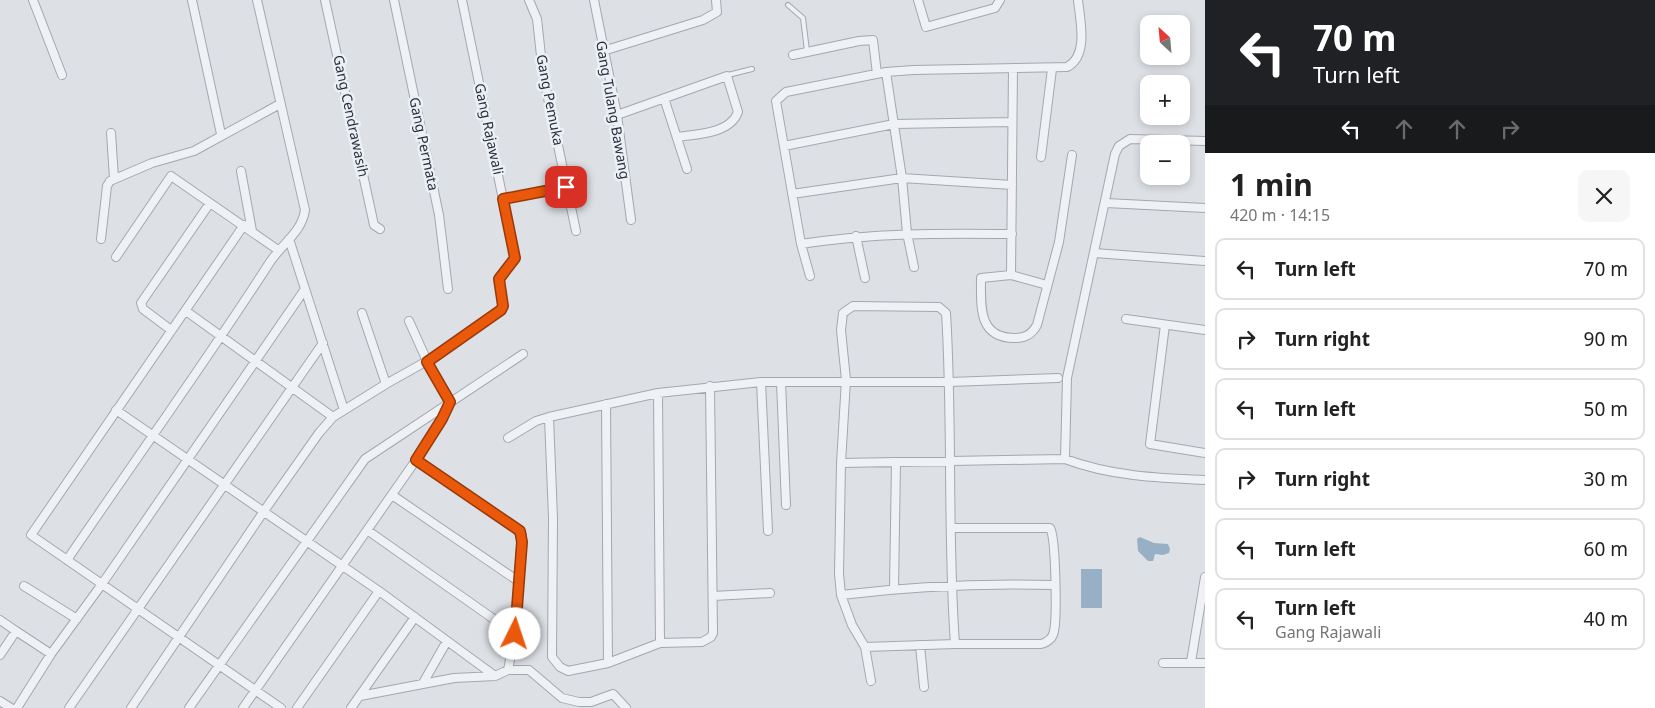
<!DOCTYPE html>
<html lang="en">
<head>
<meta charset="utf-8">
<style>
  :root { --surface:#fff; --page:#f6f6f6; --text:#222; --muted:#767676; --line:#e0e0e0 }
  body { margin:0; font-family:"Noto Sans",sans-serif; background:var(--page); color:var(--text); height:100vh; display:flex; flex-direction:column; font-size:19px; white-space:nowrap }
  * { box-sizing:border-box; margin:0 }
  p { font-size:16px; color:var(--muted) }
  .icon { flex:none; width:28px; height:28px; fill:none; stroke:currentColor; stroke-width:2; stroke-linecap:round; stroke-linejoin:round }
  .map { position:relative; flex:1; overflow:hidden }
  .sheet { display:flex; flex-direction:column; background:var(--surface); width:450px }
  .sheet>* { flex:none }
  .top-card { background:#202124; color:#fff; overflow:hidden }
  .needle { width:32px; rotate:334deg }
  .controls { position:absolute; left:1140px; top:15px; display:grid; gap:10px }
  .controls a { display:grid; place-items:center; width:50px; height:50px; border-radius:10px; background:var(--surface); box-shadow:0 2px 8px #0003; font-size:25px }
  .pin { position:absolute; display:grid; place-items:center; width:42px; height:42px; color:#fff; margin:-21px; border-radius:10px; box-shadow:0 2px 8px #0006 }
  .me { position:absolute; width:55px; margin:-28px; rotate:4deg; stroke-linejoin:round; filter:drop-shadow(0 0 4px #0008) }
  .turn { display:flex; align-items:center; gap:18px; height:105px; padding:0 25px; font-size:22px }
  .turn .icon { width:65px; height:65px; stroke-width:2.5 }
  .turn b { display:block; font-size:35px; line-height:42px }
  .lanes { display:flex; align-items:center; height:48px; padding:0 25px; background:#0003; justify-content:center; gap:25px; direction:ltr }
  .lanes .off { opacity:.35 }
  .round { display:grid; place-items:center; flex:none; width:52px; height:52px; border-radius:10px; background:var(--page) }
  .overview { display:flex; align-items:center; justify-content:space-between; height:85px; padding:0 25px }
  h1 { font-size:30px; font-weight:700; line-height:38px }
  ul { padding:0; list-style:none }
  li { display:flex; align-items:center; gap:15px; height:62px; margin:0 10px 8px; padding:0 15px; border:2px solid var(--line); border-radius:10px }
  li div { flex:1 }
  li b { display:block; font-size:19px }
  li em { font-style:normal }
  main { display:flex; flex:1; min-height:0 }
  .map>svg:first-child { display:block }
</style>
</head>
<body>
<main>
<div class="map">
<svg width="1205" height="708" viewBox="0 0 1205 708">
  <rect width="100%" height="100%" fill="#dde1e6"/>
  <path fill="#98b0c6" d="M1140,537L1154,543L1168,544L1170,549L1169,553L1163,555L1155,554L1153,561H1148L1138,551L1137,539Z
    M1081,569H1102V608H1081Z"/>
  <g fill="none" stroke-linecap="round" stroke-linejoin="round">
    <g stroke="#a3a8b0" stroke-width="6">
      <path id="service" d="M788,5L803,18L807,51
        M728,75L752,69"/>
    </g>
    <g stroke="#a3a8b0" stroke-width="10">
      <path id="minor" d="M33,0L62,75
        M192,0L221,134
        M325,0L374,225L380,229
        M394,0L439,215L448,289
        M529,0L537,19L543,74L576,231
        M594,0L617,115L631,220
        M918,0L926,27L995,8L1000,0
        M603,51L703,20L717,12L716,0
        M793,55L859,41L873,40L877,74
        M886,72L902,178L907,233L914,267
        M664,98L687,169
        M617,115L727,76L738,112C730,134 697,134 677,137
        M111,133L114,178
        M784,146L894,124L1011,122
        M1041,157L1052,69
        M241,171L252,231
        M792,194L902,178L1012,185
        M503,199L566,187
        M1106,203L1205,208
        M244,225L31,535L281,708
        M856,236L865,278
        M101,239L107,186L110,181L152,163L194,151L280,104
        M289,239L344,410
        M801,244C873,233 939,233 1012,234
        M1094,253L1205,261
        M116,257L171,176L278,250
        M1011,275L1013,68
        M810,276L801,244L776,101L786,92L886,72L913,70L1067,67C1089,56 1080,20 1078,0
        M1047,285L1011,275L981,278C981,307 978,338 1015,338C1026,338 1032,334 1037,325L1059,242L1072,155
        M186,311L333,417
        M362,313L386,384
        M1126,319L1205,330
        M409,321L427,361L450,402
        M1165,325L1150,444L1205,453
        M171,330L143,309L141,303L210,203
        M761,382L768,531
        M781,382L786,505
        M658,393L660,643
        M606,404L608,663
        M116,410L379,591L495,676
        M549,417L553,518L552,657L560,667L568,671L608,663L660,643L702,642L711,637L713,633L710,386
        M508,438L536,421L549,417L658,393L761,382H950L1058,378
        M1065,459L1067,378L1115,154L1119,146L1130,139L1205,141
        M416,460L511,524L522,535L515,634L508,670
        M841,463L1065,459C1110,476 1157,478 1205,480
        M392,495L518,581
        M367,530L515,634
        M67,560C135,460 205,363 270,262C282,244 302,232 305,210L257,0
        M24,586L77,619
        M894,588L896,463
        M841,595C912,586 984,583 1055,585
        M713,596L770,593
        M0,620L16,631
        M920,645L924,687
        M865,647L955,644H1041C1048,642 1053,638 1054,631C1057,618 1056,537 1050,528H952
        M0,655L16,631L51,654
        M1191,662L1205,577
        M1163,663H1205
        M871,681L865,647L852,625L841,595L839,574L841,463L846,380L841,330L843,313L853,306L939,307L946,313C953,423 947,534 955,644
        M423,683L447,641
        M360,696L454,678L495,676L508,670H529L562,698L579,702H591L613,694L626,708
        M0,701L11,708
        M17,708L51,654L102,584L305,289
        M69,708L323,343
        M131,708L264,511L319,433L333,417L386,384L427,361L501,310L503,306L499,279L515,258L462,0
        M189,708L365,459L523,354
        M243,708L416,460L442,419L448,404
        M297,708L379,591
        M351,708L415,617"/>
    </g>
    <use href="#service" stroke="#eff1f5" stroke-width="4"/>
    <use href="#minor" stroke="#eff1f5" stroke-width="8"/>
  </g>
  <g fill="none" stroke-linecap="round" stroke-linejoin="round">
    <g stroke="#983908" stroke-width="12">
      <path id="route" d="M515,634L522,542L520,531L416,460L442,419L450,402L427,362L501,310L503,306L499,279L515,258L503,199L566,187"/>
    </g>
    <use href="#route" stroke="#ea580c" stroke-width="9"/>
  </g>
  <g text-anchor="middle" stroke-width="5" stroke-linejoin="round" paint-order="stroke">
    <g font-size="14" fill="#272f3c" stroke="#ecf0f4">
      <text transform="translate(550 100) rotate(79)" y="5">Gang Pemuka</text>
      <text transform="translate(613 110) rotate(80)" y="5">Gang Tulang Bawang</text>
      <text transform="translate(351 116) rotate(78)" y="5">Gang Cendrawasih</text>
      <text transform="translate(489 129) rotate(78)" y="5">Gang Rajawali</text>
      <text transform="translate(424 144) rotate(78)" y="5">Gang Permata</text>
    </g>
  </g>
</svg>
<div class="controls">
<a><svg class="needle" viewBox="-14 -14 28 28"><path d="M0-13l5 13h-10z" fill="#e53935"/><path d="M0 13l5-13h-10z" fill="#767676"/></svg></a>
<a>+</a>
<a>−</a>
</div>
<div class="pin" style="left:566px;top:187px;background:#d93025"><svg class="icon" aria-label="arrive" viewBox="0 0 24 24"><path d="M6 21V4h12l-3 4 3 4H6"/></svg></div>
<svg class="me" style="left:515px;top:634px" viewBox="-20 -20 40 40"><circle r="19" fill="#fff"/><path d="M0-13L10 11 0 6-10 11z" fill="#ea580c"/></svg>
</div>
<section class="sheet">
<div class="top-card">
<div class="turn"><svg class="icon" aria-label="left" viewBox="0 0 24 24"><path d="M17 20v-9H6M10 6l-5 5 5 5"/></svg><div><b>70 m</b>Turn left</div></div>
<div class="lanes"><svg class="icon" aria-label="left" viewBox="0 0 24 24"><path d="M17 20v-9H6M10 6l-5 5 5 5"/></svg><svg class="icon off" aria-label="ahead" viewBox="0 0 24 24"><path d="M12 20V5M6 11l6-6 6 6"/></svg><svg class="icon off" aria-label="ahead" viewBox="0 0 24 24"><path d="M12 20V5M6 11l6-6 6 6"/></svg><svg class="icon off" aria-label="right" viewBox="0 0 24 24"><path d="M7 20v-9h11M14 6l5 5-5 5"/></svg></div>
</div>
<div class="overview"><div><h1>1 min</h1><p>420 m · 14:15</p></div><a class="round"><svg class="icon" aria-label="close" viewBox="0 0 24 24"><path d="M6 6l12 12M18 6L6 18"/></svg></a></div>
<ul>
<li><svg class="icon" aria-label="left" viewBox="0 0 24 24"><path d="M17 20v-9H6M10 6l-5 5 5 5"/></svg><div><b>Turn left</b></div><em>70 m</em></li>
<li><svg class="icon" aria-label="right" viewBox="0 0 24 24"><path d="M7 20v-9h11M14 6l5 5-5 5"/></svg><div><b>Turn right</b></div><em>90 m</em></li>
<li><svg class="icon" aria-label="left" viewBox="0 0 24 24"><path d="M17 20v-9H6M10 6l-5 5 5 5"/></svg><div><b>Turn left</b></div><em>50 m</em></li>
<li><svg class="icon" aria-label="right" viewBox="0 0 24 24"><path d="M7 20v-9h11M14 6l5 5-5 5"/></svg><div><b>Turn right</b></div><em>30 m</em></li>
<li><svg class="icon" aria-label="left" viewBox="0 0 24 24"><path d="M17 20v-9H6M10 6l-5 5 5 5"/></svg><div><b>Turn left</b></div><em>60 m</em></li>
<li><svg class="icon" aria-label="left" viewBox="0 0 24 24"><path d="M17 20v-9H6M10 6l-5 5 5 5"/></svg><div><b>Turn left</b><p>Gang Rajawali</p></div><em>40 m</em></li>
</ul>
</section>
</main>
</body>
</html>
